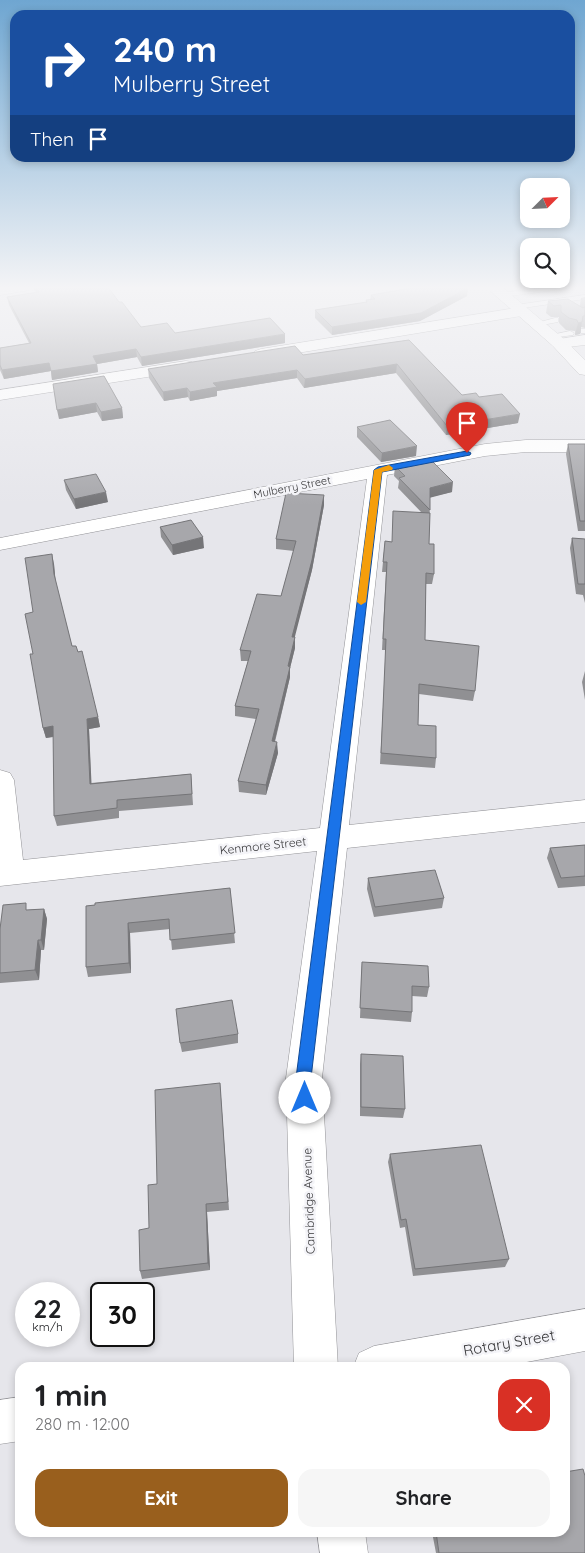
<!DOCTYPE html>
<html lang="en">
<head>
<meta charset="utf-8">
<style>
  :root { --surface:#fff; --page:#f6f6f6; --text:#202124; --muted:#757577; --accent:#995f1d }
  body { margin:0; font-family:Quicksand,sans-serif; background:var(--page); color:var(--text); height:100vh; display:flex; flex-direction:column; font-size:19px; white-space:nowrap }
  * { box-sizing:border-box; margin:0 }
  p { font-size:16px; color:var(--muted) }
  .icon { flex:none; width:28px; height:28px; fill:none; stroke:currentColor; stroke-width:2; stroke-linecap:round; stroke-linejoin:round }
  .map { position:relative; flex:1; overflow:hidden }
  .sheet { position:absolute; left:15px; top:1362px; width:555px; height:175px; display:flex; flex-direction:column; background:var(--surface); border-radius:15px; box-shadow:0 2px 8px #0003 }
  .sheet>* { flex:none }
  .top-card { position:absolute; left:10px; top:10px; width:565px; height:152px; border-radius:15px; box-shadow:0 2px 8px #0003; background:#1a4fa0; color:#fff; overflow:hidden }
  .needle { width:32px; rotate:66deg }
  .buttons { position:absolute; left:520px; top:178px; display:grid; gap:10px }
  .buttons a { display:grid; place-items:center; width:50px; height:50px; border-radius:10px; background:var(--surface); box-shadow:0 2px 8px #0003; font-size:25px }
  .speed { position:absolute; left:15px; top:1282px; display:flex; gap:10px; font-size:25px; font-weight:700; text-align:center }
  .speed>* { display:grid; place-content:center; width:65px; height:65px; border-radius:50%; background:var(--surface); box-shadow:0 2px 8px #0003; line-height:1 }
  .speed small { font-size:12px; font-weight:400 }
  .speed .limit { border:2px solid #111; border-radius:8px; background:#fff; color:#111 }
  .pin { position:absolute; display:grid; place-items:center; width:42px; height:42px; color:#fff; margin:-51px -21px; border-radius:50% 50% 50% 0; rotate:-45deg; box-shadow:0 0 5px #0007 }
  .pin .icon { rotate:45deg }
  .me { position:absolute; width:55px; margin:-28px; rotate:0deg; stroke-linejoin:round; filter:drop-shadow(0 0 4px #0008) }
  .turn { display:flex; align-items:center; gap:18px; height:105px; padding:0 20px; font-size:22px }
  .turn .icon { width:65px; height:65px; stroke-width:2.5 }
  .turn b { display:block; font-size:35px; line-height:42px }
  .then { display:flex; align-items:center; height:48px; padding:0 20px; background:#0003; gap:10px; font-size:19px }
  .round { display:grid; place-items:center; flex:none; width:52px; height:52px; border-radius:15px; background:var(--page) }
  .overview { display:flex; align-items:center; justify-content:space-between; height:85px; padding:0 20px }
  h1 { font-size:30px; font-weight:700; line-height:38px }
  .cta { display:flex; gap:10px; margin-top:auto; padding:10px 20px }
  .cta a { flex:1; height:58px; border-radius:15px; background:var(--accent); color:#fff; font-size:20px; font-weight:700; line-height:58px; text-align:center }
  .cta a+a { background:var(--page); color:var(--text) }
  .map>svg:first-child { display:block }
</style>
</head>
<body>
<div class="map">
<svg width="585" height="1553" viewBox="0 0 585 1553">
  <rect width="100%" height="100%" fill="#e6e6eb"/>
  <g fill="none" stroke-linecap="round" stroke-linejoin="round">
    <g stroke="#929296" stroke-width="1">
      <path id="service" d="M552,287H577L502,297L498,295L502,293Z
        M585,295V299L516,309L512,307L516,305Z
        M555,318H558V322L537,326L533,324Z
        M581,329H585V333H581Z
        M570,331L574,333L573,335L551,338L547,336Z"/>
    </g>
    <g stroke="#929296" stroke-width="1">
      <path id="minor" d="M0,287H32L30,290L0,295Z
        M522,307L527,309L530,312L527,315L261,359L255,357L253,354L255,351L261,349Z
        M585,335V345L559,348L553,346L551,343L553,340Z
        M186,361L192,362L194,366L192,370L0,400V390Z
        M526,440H585V452H526L485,456L387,475L349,825L585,800V822L347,848L322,1078L338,1368H294L286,1078L317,851L0,886V770L10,773L14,780L23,860L320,828L367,479L0,550V538L485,444Z
        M585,1309V1351L495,1368H353L359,1353L374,1346Z
        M20,1397V1441L0,1444V1400Z
        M317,1532H365L368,1553H320Z"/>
    </g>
    <g stroke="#929296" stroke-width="1">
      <path id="tertiary" d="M486,287H502L565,340L585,360V375L579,374L553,346Z"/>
    </g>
    <use href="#service" fill="#fff" fill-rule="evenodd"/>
    <use href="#minor" fill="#fff" fill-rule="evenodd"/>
    <use href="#tertiary" fill="#fff" fill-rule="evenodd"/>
  </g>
  <path fill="#909093" d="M33,287H108L119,302L141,327L175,333L285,343L142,366L137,357L97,364L98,372L52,380L51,371L4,379L0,370V348L29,343L9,305L7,297L36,293Z
    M371,295L467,296L420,321L332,335L315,318V310L366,302V300H370Z
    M585,297V328L581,327L580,334L575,335V331L566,330L559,323V317H551L546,313L548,301L580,306L581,298Z
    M409,340L462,395L479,397L518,423L446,435L396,373L304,388L297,378L217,391V396L190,401L188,397L164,401L149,378L148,369L303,355Z
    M104,376L122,408L123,418L102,421L97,412L59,419Z
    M357,427L416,456L381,462L357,437Z
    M568,444H585V531H578L566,454Z
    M395,466L452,492L430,497L429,544L434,574L432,584H426L425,640L475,691L473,701L419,694L418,725L436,758L435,768L380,764L386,650H382L386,572H382L385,541L392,542L422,513L398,488L399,481L394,476Z
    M64,480L108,502L76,509L66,490Z
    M324,495V505L312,570L294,637L295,648L290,668V677L275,742L278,753L266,795L239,792L238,781L256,719L235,716V706L248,661H241L240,650L281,596L294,551L276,549V539Z
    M160,527L204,548L173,555L161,537Z
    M572,538L585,539V603L583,595L576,594L570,548Z
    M54,564L55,581L72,646L78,652L98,717L100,727L89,729L91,783L191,774L193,805L119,811V818L57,826L54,816V737L46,738L43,728L33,654V612Z
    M585,671V700L582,682Z
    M585,845V886L558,888L547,858L550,848Z
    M368,878L444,898L442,908L374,917L367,889Z
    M230,888L235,943L172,950L170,929L130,933L131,973L88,977L86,967V906Z
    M44,909L47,919L44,950H41L39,980L0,983V929L28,910Z
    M362,962L429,987L427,997L412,996V1012L411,1022L360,1018Z
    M238,1034V1043L182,1052L180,1043Z
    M361,1054L405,1109L403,1118L360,1116V1064Z
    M220,1083L229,1210L207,1212L210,1270L142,1279L140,1271L149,1228L157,1184Z
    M390,1154L509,1259L505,1267L413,1276L405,1227L400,1228L388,1162Z
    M432,1532H565L585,1553H436Z"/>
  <path fill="#757578" d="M468,288L467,296L420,321L332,335V327Z
    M582,322L580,334L575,335L578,323Z
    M285,334V343L142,366L141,357Z
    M136,349L137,357L97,364L98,372L52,380L51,371L4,379L2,370Z
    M397,364L396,373L304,388L305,379Z
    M297,370V378L217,391V396L190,401V392L213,383Z
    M187,388L188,397L164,401L163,392Z
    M96,403L97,412L59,419L57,410Z
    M122,408L123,418L102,421L101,412Z
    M520,414L518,423L446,435L447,426Z
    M417,446L416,456L381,462L382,453Z
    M453,482L452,492L429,498L430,488Z
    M106,492L108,502L76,509L74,499Z
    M324,495V505L312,570L292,648V637Z
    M203,537L204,548L173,555L172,545Z
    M52,554L54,564L56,585L54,574Z
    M295,637V648L290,668V677L272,752V741L288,666Z
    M98,717L100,727L89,729L92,794L90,784L87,719Z
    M53,726L56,736L46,738L43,728Z
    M277,742L278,753L266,795V785Z
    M44,909L47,919L44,950L41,940Z
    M128,923L130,933L131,973L129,963Z
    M38,940L41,950L39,980L35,970Z
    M206,1204L207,1212L210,1270L208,1263Z"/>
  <path fill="#a7a7ab" stroke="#757578" d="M36,287H108L119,302H122L141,327L167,323L175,333L270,318L285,334L141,357L136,349L93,356L97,364L51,371L49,363L2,370L0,365V348L31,343L7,297L39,292Z
    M410,287L468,288L421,313L332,327L315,310L367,302L366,300L375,299L371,295L406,289Z
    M568,299L583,308L585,307V316H583L582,322L578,323L577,320L569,318L561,312V305L554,306L548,301Z
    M409,340L462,395L476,393L479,397L502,394L520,414L447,426L397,364L305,379L297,370L213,383L217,387L190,392L187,388L163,392L148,369L295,346L303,355Z
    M104,376L122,408L101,412L96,403L57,410L53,384Z
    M390,420L417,446L382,453L357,427Z
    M568,444H585V521H580Z
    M430,459L453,482L430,488V510L399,478L405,476L395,466Z
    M96,474L106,492L74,499L64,480Z
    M286,493L324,495L312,560L292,637H295L288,666L290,667L272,741L277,742L266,785L238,781L259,709L235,706L251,651L240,650L257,594L281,596L296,541L276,539Z
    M393,511L430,513L429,544H434V574L426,573L425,640L479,646L475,691L419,684L418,725L436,726V758L381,753L386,639H383L387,562H383L385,541L392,542Z
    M191,520L203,537L172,545L160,527Z
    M572,538L585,539V584H578Z
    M52,554L54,574L72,646H76L78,652L82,651L98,717L87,719L90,784L191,774L192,794L117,800V808L54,816L53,726L43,728L30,654H33L25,614L33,612L25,558Z
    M585,845V876L561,878L550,848Z
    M435,870L444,898L375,907L368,878Z
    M230,888L235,933L170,940L169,919L128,923L129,963L86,967V906L95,905V903Z
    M26,903V910L44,909L41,940H38L35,970L0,973V929L3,905Z
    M362,962L428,966L429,987L412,986V1012L360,1008Z
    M232,1000L238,1034L180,1043L176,1009Z
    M361,1054L403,1056L405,1109L361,1107Z
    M220,1083L228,1202L206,1204L208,1263L140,1271L139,1230L149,1228L148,1185L157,1184L155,1090Z
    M481,1145L509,1259L415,1269L406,1219L401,1220L390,1154Z
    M583,1469L585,1476V1553H439L436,1532H565V1472Z"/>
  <linearGradient id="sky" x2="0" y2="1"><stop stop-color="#6fa6d1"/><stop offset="0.57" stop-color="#f4f4f6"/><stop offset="1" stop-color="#f4f4f6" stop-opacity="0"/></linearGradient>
  <rect width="585" height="505" fill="url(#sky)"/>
  <path fill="#1a73e8" stroke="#114b97" d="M467,451L471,453L470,455L382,472L311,1078L312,1098L310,1103L305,1105L299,1103L297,1098L296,1078L374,470L378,467Z"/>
  <path fill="#f59e0b" d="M389,465L393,468L392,470L382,472L366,602L361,605L357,602L374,470Z"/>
  <g text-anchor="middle" stroke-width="5" stroke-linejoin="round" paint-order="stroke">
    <g font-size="11" fill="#373739" stroke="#f4f4f8">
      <text transform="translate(292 487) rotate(-11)" y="4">Mulberry Street</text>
    </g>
    <g font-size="12" fill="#373739" stroke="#f4f4f8">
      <text transform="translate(263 846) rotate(-6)" y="4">Kenmore Street</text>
      <text transform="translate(309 1201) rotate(-92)" y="4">Cambridge Avenue</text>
    </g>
    <g font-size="15" fill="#373739" stroke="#f4f4f8">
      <text transform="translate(509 1343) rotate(-10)" y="5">Rotary Street</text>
    </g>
  </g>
</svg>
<div class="buttons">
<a><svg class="needle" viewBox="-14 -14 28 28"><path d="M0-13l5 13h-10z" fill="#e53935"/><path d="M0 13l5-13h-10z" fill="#757577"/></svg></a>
<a><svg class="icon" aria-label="search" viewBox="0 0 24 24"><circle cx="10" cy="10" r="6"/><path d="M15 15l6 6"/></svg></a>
</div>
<div class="speed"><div>22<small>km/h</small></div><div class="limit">30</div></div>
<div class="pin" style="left:467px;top:453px;background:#d93025"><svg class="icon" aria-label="arrive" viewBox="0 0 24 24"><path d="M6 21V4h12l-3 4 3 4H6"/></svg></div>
<svg class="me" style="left:305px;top:1098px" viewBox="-20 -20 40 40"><circle r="19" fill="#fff"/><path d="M0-13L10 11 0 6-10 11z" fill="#1a73e8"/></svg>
<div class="top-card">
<div class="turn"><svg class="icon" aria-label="right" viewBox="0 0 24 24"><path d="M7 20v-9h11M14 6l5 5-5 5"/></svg><div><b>240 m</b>Mulberry Street</div></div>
<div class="then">Then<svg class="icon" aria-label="arrive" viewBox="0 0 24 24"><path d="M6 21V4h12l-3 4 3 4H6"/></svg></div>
</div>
<section class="sheet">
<div class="overview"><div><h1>1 min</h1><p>280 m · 12:00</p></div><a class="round" style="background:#d93025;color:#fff"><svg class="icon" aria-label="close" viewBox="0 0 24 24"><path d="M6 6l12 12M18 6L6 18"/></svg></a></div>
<div class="cta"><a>Exit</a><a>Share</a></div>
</section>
</div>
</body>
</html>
